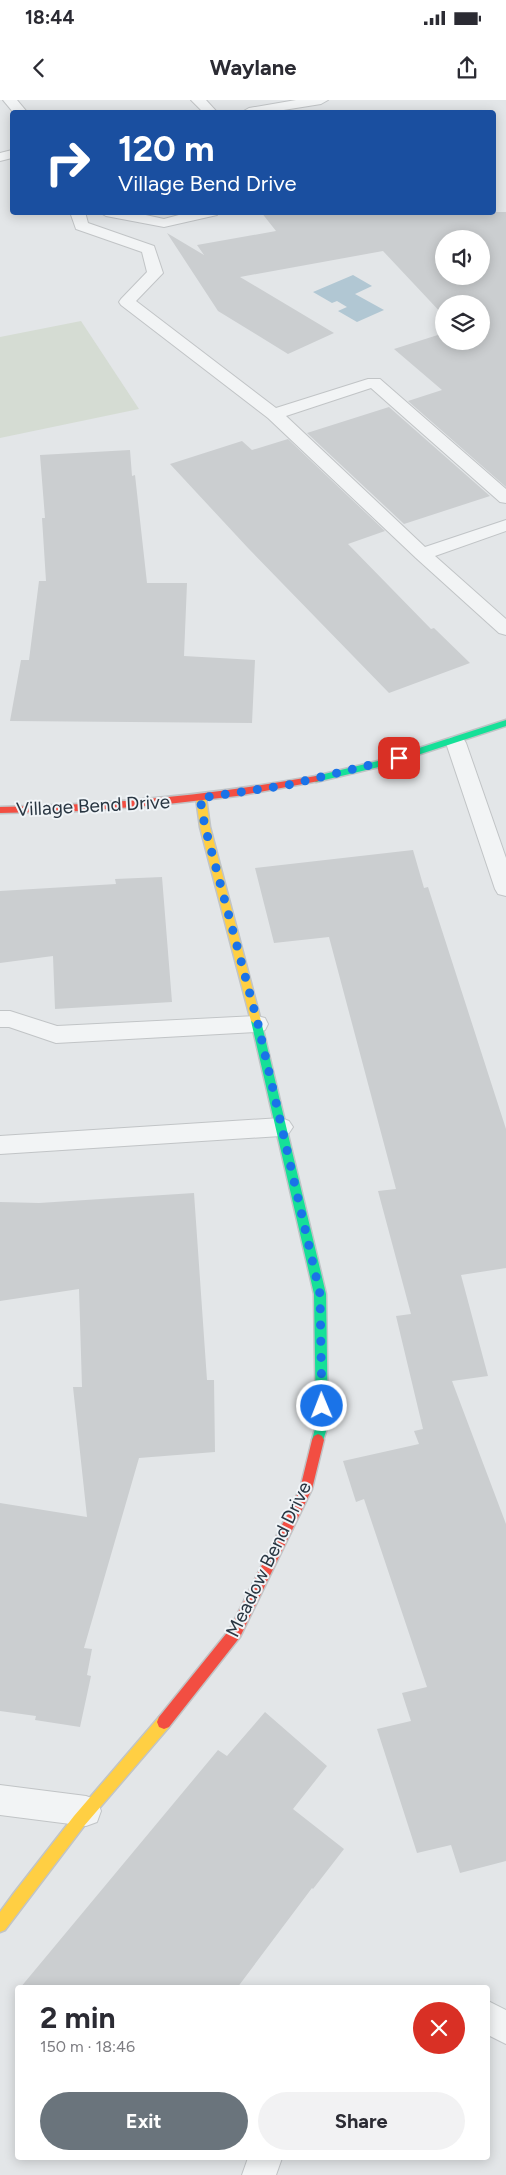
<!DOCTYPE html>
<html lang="en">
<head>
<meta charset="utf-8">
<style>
  :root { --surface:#fff; --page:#f2f2f3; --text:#2b2b33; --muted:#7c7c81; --accent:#6a747c }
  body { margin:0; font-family:Figtree,sans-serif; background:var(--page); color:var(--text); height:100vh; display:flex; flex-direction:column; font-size:19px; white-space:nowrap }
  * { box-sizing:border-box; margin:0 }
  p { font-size:16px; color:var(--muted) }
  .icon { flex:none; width:28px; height:28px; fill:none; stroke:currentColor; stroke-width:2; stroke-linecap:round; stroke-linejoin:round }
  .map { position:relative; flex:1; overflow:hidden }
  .panel { position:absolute; left:15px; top:1885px; width:475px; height:175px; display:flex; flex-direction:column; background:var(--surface); border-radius:5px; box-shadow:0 2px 12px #0003 }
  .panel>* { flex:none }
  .guide { position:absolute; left:10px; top:10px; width:486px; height:105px; border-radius:5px; box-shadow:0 2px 12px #0003; background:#1a4fa0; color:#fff; overflow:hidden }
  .fabs { position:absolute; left:435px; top:130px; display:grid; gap:10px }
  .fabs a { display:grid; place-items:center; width:55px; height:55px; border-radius:50%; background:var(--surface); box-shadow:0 2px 12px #0003; font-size:25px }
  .pin { position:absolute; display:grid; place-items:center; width:42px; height:42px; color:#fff; margin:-21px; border-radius:10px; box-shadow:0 2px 8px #0006 }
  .me { position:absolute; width:55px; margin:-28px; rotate:359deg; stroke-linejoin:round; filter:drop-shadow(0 0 4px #0008) }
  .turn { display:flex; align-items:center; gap:18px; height:105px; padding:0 25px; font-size:22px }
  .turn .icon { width:65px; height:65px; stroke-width:2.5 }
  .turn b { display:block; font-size:35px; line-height:42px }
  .round { display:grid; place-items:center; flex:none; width:52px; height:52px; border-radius:26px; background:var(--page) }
  .head { display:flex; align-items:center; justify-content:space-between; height:85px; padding:0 25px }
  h1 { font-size:30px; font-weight:700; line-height:38px }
  .action { display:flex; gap:10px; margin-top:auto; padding:10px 25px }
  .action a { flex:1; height:58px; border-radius:30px; background:var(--accent); color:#fff; font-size:20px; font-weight:700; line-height:58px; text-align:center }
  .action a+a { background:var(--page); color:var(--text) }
  .status { display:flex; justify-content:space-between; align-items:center; height:35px; padding:0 25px; background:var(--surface); direction:ltr }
  .status svg { height:14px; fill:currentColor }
  header { display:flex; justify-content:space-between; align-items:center; height:65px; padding:0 25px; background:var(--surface); font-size:22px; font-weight:700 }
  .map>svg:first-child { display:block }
</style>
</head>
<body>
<div class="status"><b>18:44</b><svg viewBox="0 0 49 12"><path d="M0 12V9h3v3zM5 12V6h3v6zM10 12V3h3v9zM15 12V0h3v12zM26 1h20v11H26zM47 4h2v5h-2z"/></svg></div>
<header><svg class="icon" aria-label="back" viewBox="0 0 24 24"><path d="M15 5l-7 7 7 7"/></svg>Waylane<svg class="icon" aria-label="share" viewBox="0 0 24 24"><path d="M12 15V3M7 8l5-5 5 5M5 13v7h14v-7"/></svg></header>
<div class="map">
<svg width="506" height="2075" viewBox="0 0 506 2075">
  <rect width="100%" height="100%" fill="#e3e6e8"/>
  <path fill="#d5dcd3" d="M81,221L139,309L0,338V237Z"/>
  <path fill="#b1c7d3" d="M353,175L372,186L355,194L384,210L357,222L338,211L347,207L337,201L332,203L313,192Z"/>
  <path fill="#cbced0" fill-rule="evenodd" d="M261,112H506V387L408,301L442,290L394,249L444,233V241H481V204H444V216L383,151L240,177L334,233L288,254L218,211L167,133L204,155L197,145L276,131ZM444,139H481V176H444Z
    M389,307L490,396L404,424L307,333Z
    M288,339L385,431L348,444L431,529L434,528L470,563L389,593L248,448L170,364L242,341L252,350Z
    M130,350L132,376L135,375L147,483H187L184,556L255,560L252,623L10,621L21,560H29L39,481H46L42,418H45L40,355Z
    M413,750L424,788L428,787L506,1029V1168L461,1175L488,1276L452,1281L506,1424V1761L460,1773L451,1745L417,1753L377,1629L411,1621L402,1593L427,1587L364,1399L356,1402L343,1361L419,1344L414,1331L423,1329L396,1216L411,1214L378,1091L396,1089L329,837L274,843L255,768Z
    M162,777L172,902L55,909L53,856L0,863V791L116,784L115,779Z
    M194,1093L207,1280H214L215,1352L139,1358L84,1548L92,1549L87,1575L91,1576L80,1627L35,1620L36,1616L0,1611V1403L87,1417L73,1287H82L79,1189L0,1201V1102L39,1103Z
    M265,1612L327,1666L293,1709L344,1749L313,1789L312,1788L237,1888H20L218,1650L227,1656Z"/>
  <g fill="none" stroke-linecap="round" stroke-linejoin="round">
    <g stroke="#c1c4c6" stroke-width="2">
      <path id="lane" d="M3,0H17L27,12H13Z
        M191,0H206L217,12H203Z
        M296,0H328L321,4L271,12H242L249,8Z
        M12,50V58L0,61V53Z
        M70,112H85L88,123L154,146L163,173L136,201L276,308L368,279H380L506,389V403L500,402L371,288L286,316L425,447L506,420V431L435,456L506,519V535L499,533L416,458L268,318L121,205L119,202L121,199L147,172L142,152L76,129Z
        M99,112H132L164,119L190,112H219L217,115L164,127L106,116Z
        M456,637L463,638L466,643L506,758V796L498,794L495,789L446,643L449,638Z
        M0,911H10L57,926L257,916L265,918L268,924L265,930L257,932L56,943L9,927H0Z
        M281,1018L289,1021L293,1027L289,1033L281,1036L0,1054V1036Z
        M0,1685L86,1696L97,1700L101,1711L97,1722L86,1726L0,1715Z
        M488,1901L506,1910V1944L488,1935Z
        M248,2058H282L276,2075H242Z"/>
    </g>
    <g stroke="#c1c4c6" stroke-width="3">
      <path id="fast" d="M506,620V626L387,665L316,682L311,679L316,676L382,660Z
        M256,917L261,921L326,1194L328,1325L322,1344L318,1346L314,1344L312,1340L316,1325L314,1194L251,921Z"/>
    </g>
    <g stroke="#c1c4c6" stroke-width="3">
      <path id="slow" d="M201,695L206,698L210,727L261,921L256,925L251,921L200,727L196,698Z
        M164,1615L169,1617L171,1622L169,1627L84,1726L5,1830L0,1832V1812L14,1793L74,1716L159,1617Z"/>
    </g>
    <g stroke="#c1c4c6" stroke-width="3">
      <path id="jam" d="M316,676L321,679L319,681L237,696L159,705L80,711L0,713V707C107,705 211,695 316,676Z
        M318,1334L322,1336L324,1340L312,1389L240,1537L169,1627L164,1629L159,1627L157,1622L159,1617L230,1529L300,1389L312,1340L314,1336Z"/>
    </g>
    <use href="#lane" fill="#f2f4f5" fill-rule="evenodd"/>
    <use href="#fast" fill="#16e098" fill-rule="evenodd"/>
    <use href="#slow" fill="#ffcf43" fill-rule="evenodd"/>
    <use href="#jam" fill="#f24e42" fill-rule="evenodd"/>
  </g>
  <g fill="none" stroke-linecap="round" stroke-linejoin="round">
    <path stroke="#1a73e8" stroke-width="9" stroke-dasharray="0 16.2" d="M322,1306L320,1194L258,924L205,727L200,698L288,685L399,658"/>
  </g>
  <g text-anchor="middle" stroke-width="4" stroke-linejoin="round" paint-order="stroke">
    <g font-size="19" fill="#293642" stroke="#f0f4f7">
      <text transform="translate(93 705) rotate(-3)" y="7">Village Bend Drive</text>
      <text transform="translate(268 1459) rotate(-64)" y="7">Meadow Bend Drive</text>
    </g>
  </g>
</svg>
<div class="fabs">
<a><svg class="icon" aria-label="sound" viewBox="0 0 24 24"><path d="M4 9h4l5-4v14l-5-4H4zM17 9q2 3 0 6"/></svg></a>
<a><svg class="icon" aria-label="layers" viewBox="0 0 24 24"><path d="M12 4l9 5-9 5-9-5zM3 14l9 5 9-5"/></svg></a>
</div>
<div class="pin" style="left:399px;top:658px;background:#d93025"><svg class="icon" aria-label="arrive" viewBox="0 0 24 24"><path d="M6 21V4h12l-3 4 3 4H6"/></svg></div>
<svg class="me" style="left:322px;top:1306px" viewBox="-20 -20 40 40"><circle r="17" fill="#1a73e8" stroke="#fff" stroke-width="3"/><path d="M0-11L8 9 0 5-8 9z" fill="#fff"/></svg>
<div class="guide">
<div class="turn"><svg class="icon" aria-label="right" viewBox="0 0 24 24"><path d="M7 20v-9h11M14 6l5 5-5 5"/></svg><div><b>120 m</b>Village Bend Drive</div></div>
</div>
<section class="panel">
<div class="head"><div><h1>2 min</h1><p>150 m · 18:46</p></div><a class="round" style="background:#d93025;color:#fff"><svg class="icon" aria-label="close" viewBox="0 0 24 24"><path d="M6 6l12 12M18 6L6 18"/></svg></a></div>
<div class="action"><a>Exit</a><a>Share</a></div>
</section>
</div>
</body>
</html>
